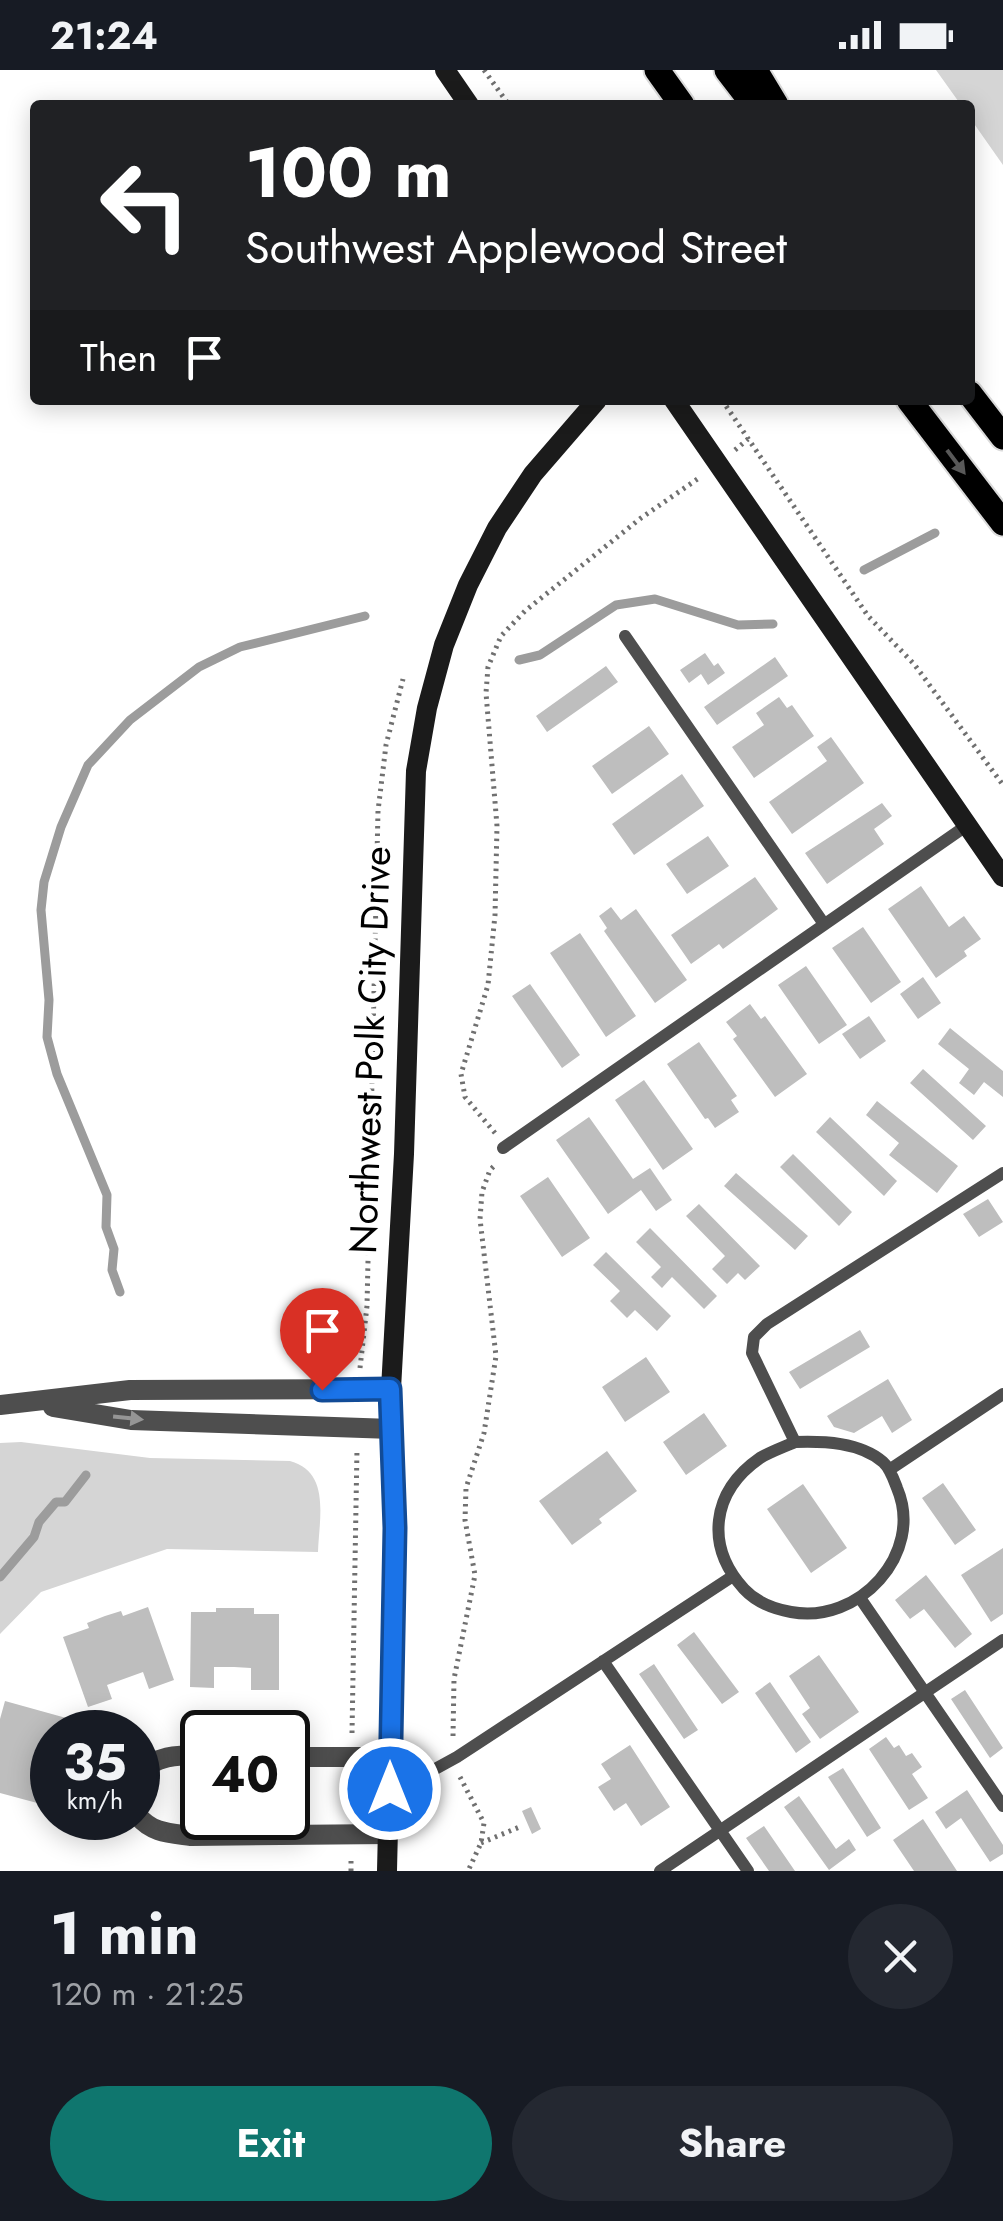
<!DOCTYPE html>
<html lang="en">
<head>
<meta charset="utf-8">
<style>
  :root { --surface:#171b24; --page:#242831; --text:#f1f3f6; --muted:#9ea1a6; --accent:#0f766e }
  body { margin:0; font-family:Jost,sans-serif; background:var(--page); color:var(--text); height:100vh; display:flex; flex-direction:column; font-size:38px; white-space:nowrap }
  * { box-sizing:border-box; margin:0 }
  p { font-size:32px; color:var(--muted) }
  .icon { flex:none; width:55px; height:55px; fill:none; stroke:currentColor; stroke-width:2; stroke-linecap:round; stroke-linejoin:round }
  .map { position:relative; height:1801px; overflow:hidden }
  .side { display:flex; flex-direction:column; background:var(--surface); flex:1 }
  .side>* { flex:none }
  .guide { position:absolute; left:30px; top:30px; width:945px; height:305px; border-radius:10px; box-shadow:0 5px 25px #0003; background:#202124; color:#fff; overflow:hidden }
  .speed { position:absolute; left:30px; top:1640px; display:flex; gap:20px; font-size:50px; font-weight:700; text-align:center }
  .speed>* { display:grid; place-content:center; width:130px; height:130px; border-radius:50%; background:var(--surface); box-shadow:0 5px 25px #0003; line-height:1 }
  .speed small { font-size:25px; font-weight:400 }
  .speed .limit { border:5px solid #111; border-radius:15px; background:#fff; color:#111 }
  .pin { position:absolute; display:grid; place-items:center; width:85px; height:85px; color:#fff; margin:-102px -42px; border-radius:50% 50% 50% 0; rotate:-45deg; box-shadow:0 0 10px #0007 }
  .pin .icon { rotate:45deg }
  .me { position:absolute; width:110px; margin:-55px; rotate:0deg; stroke-linejoin:round; filter:drop-shadow(0 0 8px #0008) }
  .turn { display:flex; align-items:center; gap:35px; height:210px; padding:0 50px; font-size:45px }
  .turn .icon { width:130px; height:130px; stroke-width:2.5 }
  .turn b { display:block; font-size:70px; line-height:85px }
  .then { display:flex; align-items:center; height:95px; padding:0 50px; background:#0003; gap:20px; font-size:38px }
  .round { display:grid; place-items:center; flex:none; width:105px; height:105px; border-radius:52px; background:var(--page) }
  .head { display:flex; align-items:center; justify-content:space-between; height:170px; padding:0 50px }
  h1 { font-size:60px; font-weight:700; line-height:75px }
  .action { display:flex; gap:20px; margin-top:auto; padding:20px 50px }
  .action a { flex:1; height:115px; border-radius:60px; background:var(--accent); color:#fff; font-size:40px; font-weight:700; line-height:115px; text-align:center }
  .action a+a { background:var(--page); color:var(--text) }
  .status { display:flex; justify-content:space-between; align-items:center; height:70px; padding:0 50px; background:var(--surface); direction:ltr }
  .status svg { height:28px; fill:currentColor }
  .map>svg:first-child { display:block }
</style>
</head>
<body>
<div class="status"><b>21:24</b><svg viewBox="0 0 49 12"><path d="M0 12V9h3v3zM5 12V6h3v6zM10 12V3h3v9zM15 12V0h3v12zM26 1h20v11H26zM47 4h2v5h-2z"/></svg></div>
<div class="map">
<svg width="1003" height="1801" viewBox="0 0 1003 1801">
  <rect width="100%" height="100%" fill="#fff"/>
  <path fill="#d5d5d5" d="M936,0H1003V95L970,48V35H961Z
    M21,1372L150,1388L290,1391C331,1402 319,1449 318,1482L167,1479L41,1522L0,1564V1373Z"/>
  <g fill="none" stroke-linecap="round" stroke-linejoin="round">
    <path stroke="#9c9c9c" stroke-width="9" d="M864,500L935,463
      M519,590L540,585L616,535L655,529L738,555L773,554
      M120,1222L112,1200L114,1179L106,1157L107,1125L57,1004L47,967L49,930L41,840L44,812L61,757L88,695L130,650L199,597L240,577L365,546
      M0,1507L34,1467L39,1452L56,1432H65L86,1405"/>
  </g>
  <path fill="#bebebe" d="M705,583L714,596L718,593L725,603L708,615L701,604L689,613L680,600Z
    M775,587L788,606L717,655L704,637Z
    M606,596L618,612L547,662L536,646Z
    M779,627L787,638L792,635L814,666L754,708L732,677L764,655L756,643Z
    M649,656L669,684L612,724L592,696Z
    M831,667L864,713L792,764L769,732L827,691L817,677Z
    M682,704L704,736L634,785L612,754Z
    M882,733L892,746L874,759L884,774L827,814L805,783Z
    M708,766L729,796L687,824L666,794Z
    M755,807L778,839L723,879L719,874L691,894L671,865Z
    M921,816L949,857L964,846L981,869L964,881L967,886L936,908L888,839Z
    M611,837L621,850L636,839L687,910L655,933L604,861L607,858L599,846Z
    M863,857L901,912L871,933L832,878Z
    M580,863L636,946L606,967L550,883Z
    M806,896L847,955L819,974L778,915Z
    M923,907L941,933L918,949L900,924Z
    M530,914L580,985L562,998L512,926Z
    M750,934L761,949L765,946L807,1004L775,1027L733,969L737,966L726,952Z
    M869,946L886,971L860,989L842,964Z
    M950,958L1003,1001V1027L984,1012L974,1025L959,1013L969,999L938,974Z
    M699,972L737,1026L731,1030L739,1042L715,1058L708,1048L705,1049L667,994Z
    M923,999L986,1056L973,1070L910,1013Z
    M644,1010L693,1079L663,1100L615,1030Z
    M877,1031L958,1096L937,1123L889,1085L899,1073L866,1045Z
    M589,1047L633,1109L650,1098L672,1130L656,1141L641,1120L608,1144L556,1070Z
    M830,1047L897,1111L884,1126L816,1062Z
    M793,1084L852,1142L839,1156L780,1097Z
    M736,1103L808,1166L795,1180L724,1116Z
    M548,1107L590,1168L562,1187L520,1126Z
    M988,1129L1003,1152L979,1167L963,1144Z
    M699,1134L760,1196L745,1210L738,1203L727,1214L712,1199L725,1186L686,1146Z
    M650,1158L717,1226L704,1239L672,1207L662,1218L651,1207L661,1197L636,1172Z
    M606,1182L671,1246L657,1261L635,1240L627,1248L610,1231L620,1221L593,1195Z
    M860,1260L870,1277L800,1319L789,1302Z
    M646,1287L670,1322L625,1352L602,1317Z
    M888,1309L912,1350L892,1363L882,1346L854,1363L834,1357L827,1346Z
    M704,1343L727,1376L686,1405L663,1372Z
    M607,1381L637,1421L599,1449L602,1453L572,1475L539,1431Z
    M943,1413L976,1460L955,1475L922,1428Z
    M803,1414L847,1478L811,1503L767,1439Z
    M1003,1478V1544L991,1552L961,1505Z
    M926,1505L972,1564L955,1578L924,1539L910,1549L895,1530Z
    M148,1537L174,1610L149,1619L143,1602L107,1615L112,1629L88,1637L63,1567L89,1558L87,1553L105,1546L121,1541L123,1546Z
    M216,1538H254V1544H279V1620H251V1598L234,1597H214V1618L190,1617L191,1542H216Z
    M694,1562L739,1622L722,1634L677,1575Z
    M819,1585L859,1642L820,1669L802,1644L810,1638L789,1606Z
    M654,1594L698,1660L684,1669L639,1604Z
    M770,1612L811,1672L796,1683L755,1623Z
    M965,1620L1003,1678L990,1688L951,1629Z
    M5,1631L77,1651L74,1662H52V1671L47,1670L38,1704L52,1708V1737L0,1723V1649Z
    M886,1667L894,1678L899,1675L906,1686L912,1683L922,1697L912,1704L928,1728L909,1740L869,1679Z
    M630,1675L670,1737L641,1756L626,1733L614,1741L598,1717L611,1709L601,1694Z
    M843,1698L881,1758L867,1767L828,1707Z
    M967,1720L1003,1775V1784L990,1792L961,1748L946,1759L935,1742Z
    M799,1726L836,1779L849,1769L856,1780L829,1800L784,1737Z
    M531,1737L541,1759L532,1764L522,1741Z
    M923,1749L957,1801H914L893,1770Z
    M764,1756L795,1801H769L746,1768Z"/>
  <g fill="none" stroke-linecap="round" stroke-linejoin="round">
    <g stroke="#dbdbdb" stroke-width="29">
      <path id="primary" d="M657,0L682,35
        M727,0L754,35
        M755,0L776,35
        M970,324L1003,367
        M909,330L1003,453"/>
    </g>
    <path stroke="#707070" stroke-width="5" stroke-dasharray="2.5 5" stroke-linecap="butt" d="M484,0L509,35
      M722,330L868,546L914,594L1003,715
      M735,380L748,369
      M495,1063L465,1027L461,1004L488,915L495,845L497,756L486,623L488,597L501,566L525,541L641,448L699,408
      M360,1298L367,1236L378,741L386,675L403,609
      M352,1663L357,1379
      M453,1666L454,1609L475,1505L465,1450L466,1418L484,1363L496,1286L480,1149L482,1122L490,1100L496,1094
      M460,1707L484,1753L481,1773L468,1801
      M352,1709V1743
      M481,1773L522,1756
      M351,1801V1789"/>
    <path stroke="#4e4e4e" stroke-width="12" d="M625,566L824,854
      M503,1078L966,756
      M795,1372C784,1377 770,1382 760,1388C711,1422 705,1476 744,1519C756,1532 774,1539 791,1542C858,1555 925,1484 897,1418C894,1410 890,1398 883,1392C860,1372 823,1371 795,1372L752,1283L754,1267L767,1254L1003,1103
      M889,1400L1003,1324
      M860,1528L1003,1736
      M603,1591L748,1801
      M390,1719L426,1704L457,1687L733,1506
      M660,1801L1003,1570"/>
    <path stroke="#4e4e4e" stroke-width="20" d="M0,1335L130,1320L391,1319
      M53,1337L131,1350L392,1359
      M288,1687H390
      M138,1705C154,1685 178,1685 202,1685
      M138,1746C152,1763 169,1763 191,1766L388,1764"/>
    <path stroke="#1b1b1b" stroke-width="20" d="M445,0L469,35
      M674,330L1003,807
      M387,1801L395,1459L391,1319L404,1084L416,701L427,638L444,575L468,515L497,458L533,404L597,330"/>
    <use href="#primary" stroke="#000" stroke-width="25"/>
  </g>
  <defs><path id="oneway-solid" d="M-6-.8H1V-3.2L6.5 0L1 3.2V.8H-6Z" transform="scale(2.5)"/></defs>
  <use fill="#595959" href="#oneway-solid" transform="translate(956 392) rotate(53)"/>
  <use fill="#959595" href="#oneway-solid" transform="translate(128 1348) rotate(6)"/>
  <g fill="none" stroke-linecap="round" stroke-linejoin="round">
    <g stroke="#114b97" stroke-width="25">
      <path id="route" d="M322,1320L390,1319L395,1458L390,1719"/>
    </g>
    <use href="#route" stroke="#1a73e8" stroke-width="18"/>
  </g>
  <g text-anchor="middle" stroke-width="10" stroke-linejoin="round" paint-order="stroke">
    <g font-size="38" fill="#000" stroke="#fff">
      <text transform="translate(370 980) rotate(-88)" y="13">Northwest Polk City Drive</text>
    </g>
  </g>
</svg>
<div class="speed"><div>35<small>km/h</small></div><div class="limit">40</div></div>
<div class="pin" style="left:322px;top:1320px;background:#d93025"><svg class="icon" aria-label="arrive" viewBox="0 0 24 24"><path d="M6 21V4h12l-3 4 3 4H6"/></svg></div>
<svg class="me" style="left:390px;top:1719px" viewBox="-20 -20 40 40"><circle r="17" fill="#1a73e8" stroke="#fff" stroke-width="3"/><path d="M0-11L8 9 0 5-8 9z" fill="#fff"/></svg>
<div class="guide">
<div class="turn"><svg class="icon" aria-label="left" viewBox="0 0 24 24"><path d="M17 20v-9H6M10 6l-5 5 5 5"/></svg><div><b>100 m</b>Southwest Applewood Street</div></div>
<div class="then">Then<svg class="icon" aria-label="arrive" viewBox="0 0 24 24"><path d="M6 21V4h12l-3 4 3 4H6"/></svg></div>
</div>
</div>
<section class="side">
<div class="head"><div><h1>1 min</h1><p>120 m · 21:25</p></div><a class="round"><svg class="icon" aria-label="close" viewBox="0 0 24 24"><path d="M6 6l12 12M18 6L6 18"/></svg></a></div>
<div class="action"><a>Exit</a><a>Share</a></div>
</section>
</body>
</html>
